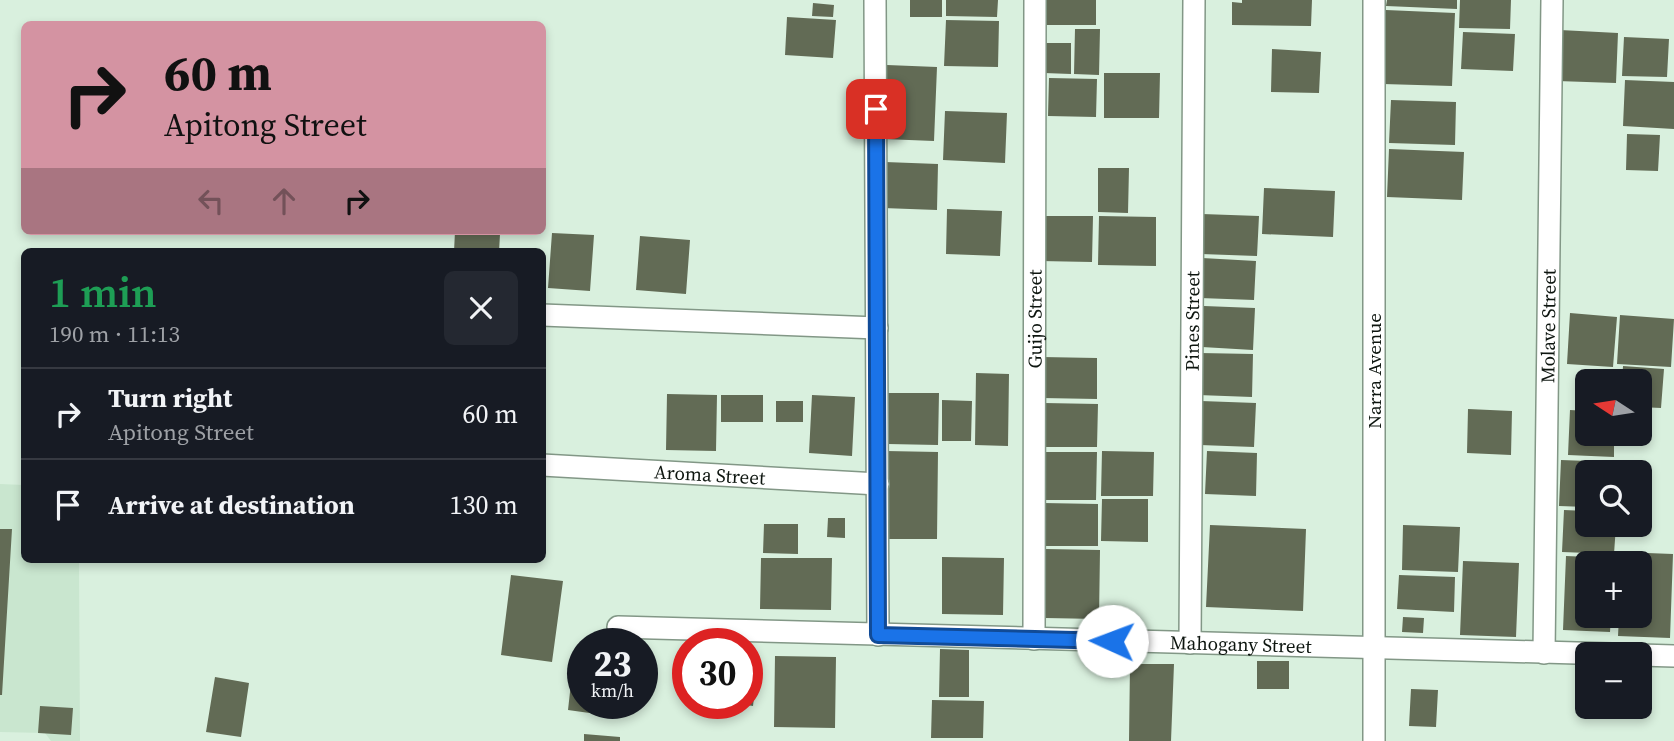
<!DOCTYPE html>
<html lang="en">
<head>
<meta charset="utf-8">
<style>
  :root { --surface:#171b24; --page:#242831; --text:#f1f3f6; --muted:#9ea1a6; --line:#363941 }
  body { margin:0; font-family:"Source Serif 4",serif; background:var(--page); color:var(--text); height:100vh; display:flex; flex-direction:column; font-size:26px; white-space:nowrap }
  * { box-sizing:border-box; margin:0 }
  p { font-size:23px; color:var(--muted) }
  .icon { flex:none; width:38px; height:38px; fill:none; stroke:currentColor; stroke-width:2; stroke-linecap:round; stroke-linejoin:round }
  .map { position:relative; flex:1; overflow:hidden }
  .side { position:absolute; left:21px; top:248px; width:525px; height:315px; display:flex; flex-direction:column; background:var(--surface); border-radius:10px; box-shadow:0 4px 10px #0003 }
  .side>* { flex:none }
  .banner { position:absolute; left:21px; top:21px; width:525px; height:214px; border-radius:10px; box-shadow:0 4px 10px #0003; background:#d493a2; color:#111; overflow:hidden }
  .needle { width:46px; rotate:282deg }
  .fabs { position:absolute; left:1575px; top:369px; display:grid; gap:14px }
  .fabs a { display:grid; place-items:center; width:77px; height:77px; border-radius:10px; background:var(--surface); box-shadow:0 4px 10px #0003; font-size:35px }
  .speed { position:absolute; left:567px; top:628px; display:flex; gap:14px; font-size:35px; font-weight:700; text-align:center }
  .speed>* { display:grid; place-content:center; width:91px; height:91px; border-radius:50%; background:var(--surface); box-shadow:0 4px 10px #0003; line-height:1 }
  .speed small { font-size:18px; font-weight:400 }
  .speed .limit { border:10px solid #d22; background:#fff; color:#111 }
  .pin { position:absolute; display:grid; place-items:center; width:60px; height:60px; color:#fff; margin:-30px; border-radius:14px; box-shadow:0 4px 10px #0006 }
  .me { position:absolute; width:77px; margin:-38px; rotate:272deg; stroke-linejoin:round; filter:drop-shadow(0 0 5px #0008) }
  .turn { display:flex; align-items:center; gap:24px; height:147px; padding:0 28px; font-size:32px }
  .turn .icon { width:91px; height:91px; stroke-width:2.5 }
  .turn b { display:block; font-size:49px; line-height:60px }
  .lanes { display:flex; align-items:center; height:66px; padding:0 28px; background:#0003; justify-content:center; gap:35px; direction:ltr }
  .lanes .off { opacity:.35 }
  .round { display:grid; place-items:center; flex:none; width:74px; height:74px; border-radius:10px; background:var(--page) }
  .headline { display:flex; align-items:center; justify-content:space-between; height:119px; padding:0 28px }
  h1 { font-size:42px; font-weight:600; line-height:52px; color:#1e9e55 }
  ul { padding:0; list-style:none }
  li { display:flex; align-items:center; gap:21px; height:91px; padding:0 28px; border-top:2px solid var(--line) }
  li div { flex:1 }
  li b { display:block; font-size:26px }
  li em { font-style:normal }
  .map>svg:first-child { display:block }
</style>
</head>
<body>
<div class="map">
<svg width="1674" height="741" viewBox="0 0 1674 741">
  <rect width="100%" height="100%" fill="#d9f0de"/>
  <path fill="#c9e6cf" d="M0,484L24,485V560H79L80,741H51L45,733L0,732Z"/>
  <path fill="#626b55" d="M910,0H942V17H910Z
    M946,0H998L997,17L946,16Z
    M1044,0H1096V25H1044Z
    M1242,0H1312L1311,26L1232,25V2L1242,3Z
    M1387,0H1457V9L1386,6Z
    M1460,0H1511L1510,29L1459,28Z
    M813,3L834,5L833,17L812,16Z
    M1386,10L1455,13L1452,86L1383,84Z
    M787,17L836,20L833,58L785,55Z
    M946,20L999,21L998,67L944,66Z
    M1075,29H1100L1099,75L1074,74Z
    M1560,30L1618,33L1616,83L1557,81Z
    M1463,32L1515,34L1513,71L1461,69Z
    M1624,37L1669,39L1667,77L1622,76Z
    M1044,43H1071V74L1044,73Z
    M1272,49L1321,52L1319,93L1271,92Z
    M887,65L937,67L934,141L884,139Z
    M1104,73H1160L1159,118H1104Z
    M1049,78L1097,79L1096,117L1048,116Z
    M1625,80L1674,82V129L1623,126Z
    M1391,100L1456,102L1455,145L1389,143Z
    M945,111L1007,113L1005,163L943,160Z
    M1627,134L1660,135L1658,171L1626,170Z
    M1389,149L1464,152L1462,200L1387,197Z
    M885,162L938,164L937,210L883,208Z
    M1098,168H1129L1128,213L1098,212Z
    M1264,188L1335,191L1333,237L1262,234Z
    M947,209L1002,211L1000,256L946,254Z
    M1202,214L1259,216L1257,256L1201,254Z
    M1041,216H1093L1092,262L1040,261Z
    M1099,216L1156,217V266L1098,265Z
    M455,231L500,234L499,252H454Z
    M552,233L594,235L590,291L548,288Z
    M640,236L690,240L686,294L636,290Z
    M1202,258L1256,261L1254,300L1200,298Z
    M1204,306L1255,308L1253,350L1202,347Z
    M1570,313L1617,317L1613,367L1567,364Z
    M1620,315L1674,319L1671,367L1617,364Z
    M1200,353L1253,354L1252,397L1198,395Z
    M1042,357L1097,358V399L1042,398Z
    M1623,366L1664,369L1661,408L1640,407V382H1622Z
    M976,373L1009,374L1008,446L975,445Z
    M888,393H939L938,445L888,444Z
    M667,394L717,395L716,451L666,450Z
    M721,395H763V422H721Z
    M812,395L855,397L852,456L809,453Z
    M942,400L972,401L971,441H942Z
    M776,401H803V422H776Z
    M1201,401L1256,403L1254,447L1200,445Z
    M1044,403L1098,404L1097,447H1043Z
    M1468,409L1512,411L1511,455L1467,453Z
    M1570,410L1587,411V434H1614V457L1568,455Z
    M886,451L938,452L937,539H885Z
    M1102,451L1154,452L1153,496H1101Z
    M1207,451L1257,453L1256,496L1205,494Z
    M1046,452H1097L1096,500H1045Z
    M1561,460L1615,462L1614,472H1587V507L1559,506Z
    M1102,499H1148V542L1101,541Z
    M1043,503L1098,504V546H1043Z
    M1564,510L1587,511V525H1616L1614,554L1562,552Z
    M828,518H845V538L827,537Z
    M764,524H798V554L763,553Z
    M1210,525L1306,529L1303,611L1206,607Z
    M1403,525L1460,527L1458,572L1402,570Z
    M0,529H12L2,695H0Z
    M1046,549L1100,550L1099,619L1045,618Z
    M1621,552L1673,554L1670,638L1618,636L1619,616H1640V564H1621Z
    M1566,556L1613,558V564H1587V616H1611L1610,632L1563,630Z
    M942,557L1004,558L1003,615L942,614Z
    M761,558H832L831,610L760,609Z
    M1463,561L1519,563L1516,637L1460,635Z
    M511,575L563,581L552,662L501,655Z
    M1399,575L1455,577L1454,612L1397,609Z
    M1403,617L1424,618L1423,633L1402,632Z
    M940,649L969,650V697H939Z
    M775,656L836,657L835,728L774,727Z
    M1257,661H1289V689H1257Z
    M1130,664H1174L1171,741H1129Z
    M572,674L583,676V704H613L611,716L568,710Z
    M215,677L249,683L241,737L206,732Z
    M747,679L756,680L753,706L747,705Z
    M1411,689L1438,690L1436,727L1409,726Z
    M932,700L984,701L983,738H931Z
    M40,706L73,708L71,735L38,733Z
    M584,734L620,737V741H584Z"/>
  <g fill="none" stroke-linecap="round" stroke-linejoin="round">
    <g stroke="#829786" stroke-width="24">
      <g id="minor">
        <path d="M875,0L878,635"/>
        <path d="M542,315L877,328"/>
        <path id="s1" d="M542,465L878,484"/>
        <path id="s2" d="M618,627L1612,654"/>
        <path id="s3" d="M1034,639L1035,0"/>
        <path id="s4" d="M1190,643L1194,0"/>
        <path id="s5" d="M1544,653L1552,0"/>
        <path d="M1640,655L1674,656"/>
        <path d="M1374,741V0"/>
      </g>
    </g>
    <use href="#minor" stroke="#fff" stroke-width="21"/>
  </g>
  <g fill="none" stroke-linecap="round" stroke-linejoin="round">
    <g stroke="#114b97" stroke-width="18">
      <path id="route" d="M876,109L878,635L1112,641"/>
    </g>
    <use href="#route" stroke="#1a73e8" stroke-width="12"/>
  </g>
  <g text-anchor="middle" stroke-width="5" stroke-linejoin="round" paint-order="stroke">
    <g font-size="19" fill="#0d150f" stroke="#fff">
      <text dy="7" stroke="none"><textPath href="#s3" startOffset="320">Guijo Street</textPath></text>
      <text dy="7" stroke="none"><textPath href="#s4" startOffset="322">Pines Street</textPath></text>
      <text dy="7" stroke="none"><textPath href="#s5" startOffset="327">Molave Street</textPath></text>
      <text transform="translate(1374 371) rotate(-90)" y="7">Narra Avenue</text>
      <text dy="7" stroke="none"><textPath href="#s1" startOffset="168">Aroma Street</textPath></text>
      <text dy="7" stroke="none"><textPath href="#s2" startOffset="623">Mahogany Street</textPath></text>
    </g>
  </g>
</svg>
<div class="fabs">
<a><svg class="needle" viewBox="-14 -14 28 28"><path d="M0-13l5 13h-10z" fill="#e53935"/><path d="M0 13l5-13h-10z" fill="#9ea1a6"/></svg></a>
<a><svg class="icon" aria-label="search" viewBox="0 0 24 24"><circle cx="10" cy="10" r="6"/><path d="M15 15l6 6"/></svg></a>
<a>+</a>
<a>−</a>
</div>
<div class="speed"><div>23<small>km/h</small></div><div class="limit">30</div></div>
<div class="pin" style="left:876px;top:109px;background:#d93025"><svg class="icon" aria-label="arrive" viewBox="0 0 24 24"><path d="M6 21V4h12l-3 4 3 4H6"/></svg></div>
<svg class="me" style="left:1112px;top:641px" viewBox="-20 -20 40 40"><circle r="19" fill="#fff"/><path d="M0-13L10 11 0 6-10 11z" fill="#1a73e8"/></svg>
<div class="banner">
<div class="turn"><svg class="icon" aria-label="right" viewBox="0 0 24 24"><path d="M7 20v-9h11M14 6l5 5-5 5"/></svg><div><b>60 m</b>Apitong Street</div></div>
<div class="lanes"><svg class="icon off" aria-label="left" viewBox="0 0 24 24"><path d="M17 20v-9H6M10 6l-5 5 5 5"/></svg><svg class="icon off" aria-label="ahead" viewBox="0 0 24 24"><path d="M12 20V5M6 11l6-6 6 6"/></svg><svg class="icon" aria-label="right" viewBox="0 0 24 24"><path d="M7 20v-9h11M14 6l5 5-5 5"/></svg></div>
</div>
<section class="side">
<div class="headline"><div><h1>1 min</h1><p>190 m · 11:13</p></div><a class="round"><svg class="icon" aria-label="close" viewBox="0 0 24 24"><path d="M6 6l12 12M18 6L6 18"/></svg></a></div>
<ul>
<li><svg class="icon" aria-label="right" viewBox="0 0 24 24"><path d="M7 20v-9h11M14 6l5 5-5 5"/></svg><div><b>Turn right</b><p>Apitong Street</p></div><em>60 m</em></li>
<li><svg class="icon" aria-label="arrive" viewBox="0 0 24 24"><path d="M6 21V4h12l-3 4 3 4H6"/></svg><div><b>Arrive at destination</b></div><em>130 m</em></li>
</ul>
</section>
</div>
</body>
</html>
